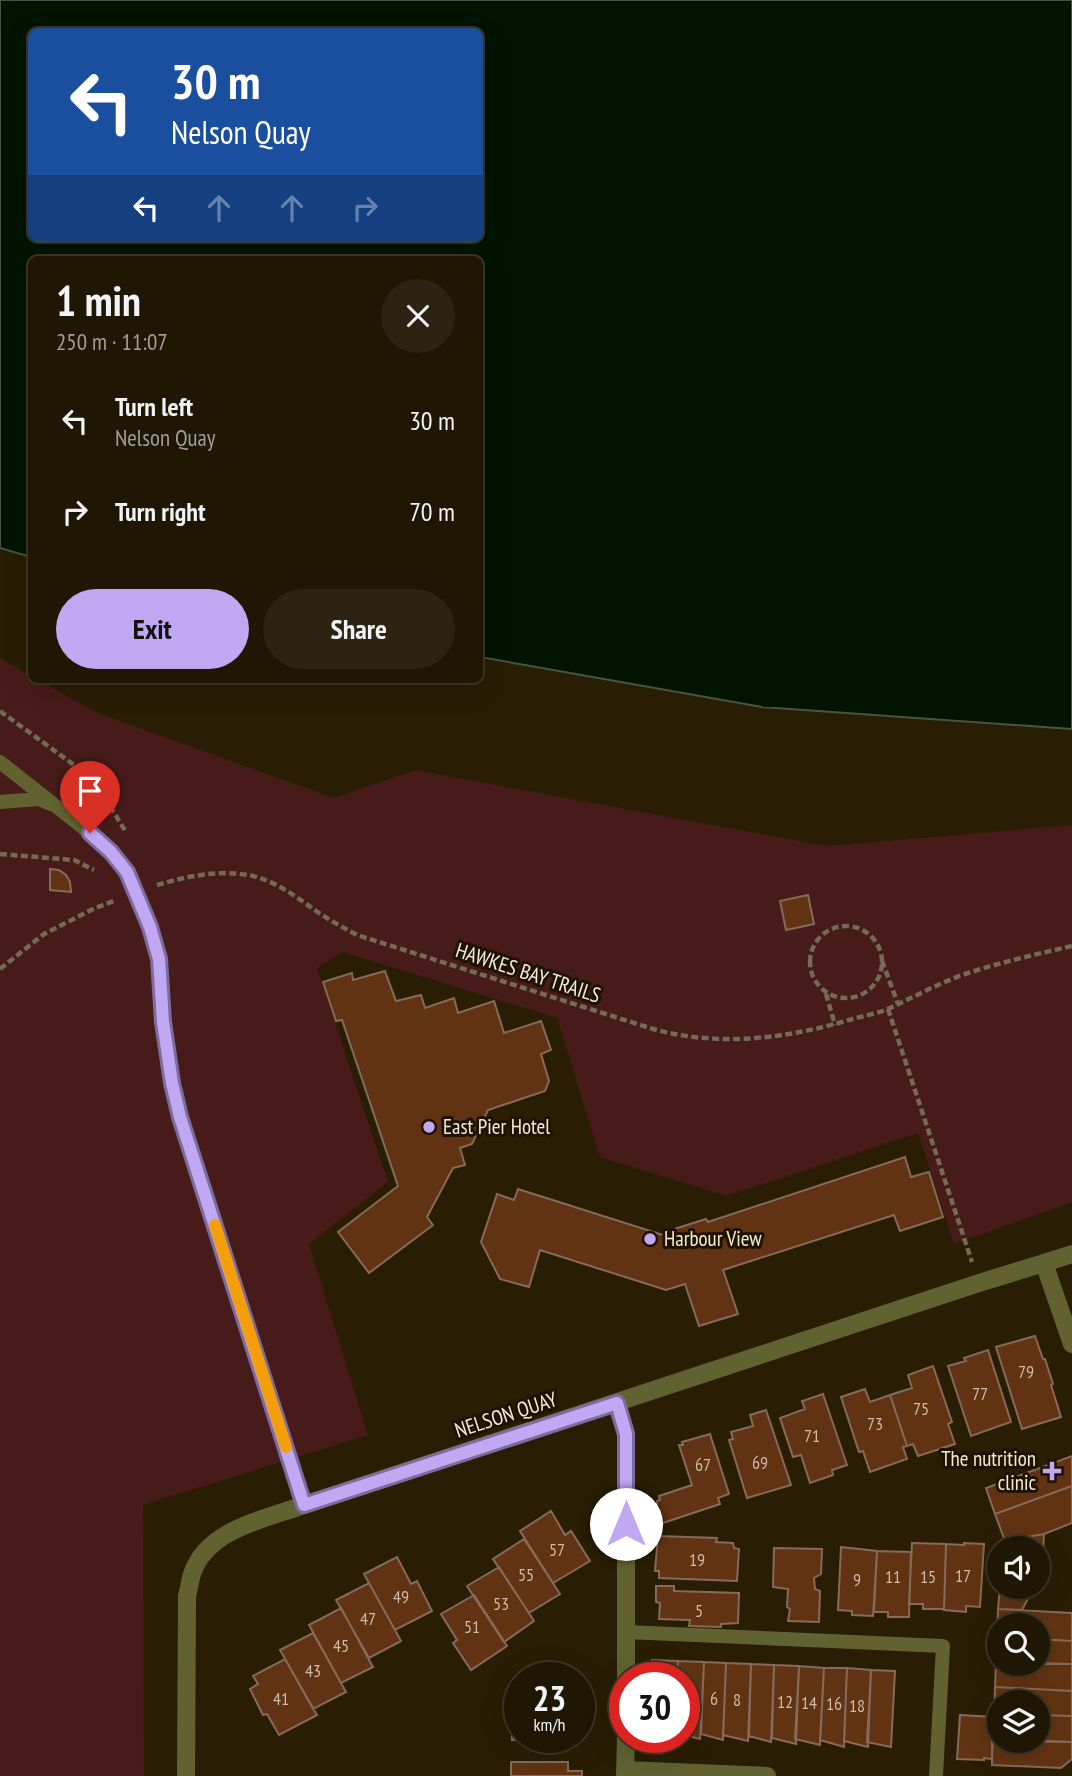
<!DOCTYPE html>
<html lang="en">
<head>
<meta charset="utf-8">
<style>
  :root { --surface:#1f1603; --page:#2c2312; --text:#f1f3f6; --muted:#a19f9a; --line:#3c3525; --accent:#c1a8f3 }
  body { margin:0; font-family:"PT Sans Narrow",sans-serif; background:var(--page); color:var(--text); height:100vh; display:flex; flex-direction:column; font-size:26px; white-space:nowrap }
  * { box-sizing:border-box; margin:0 }
  p { font-size:23px; color:var(--muted) }
  .icon { flex:none; width:38px; height:38px; fill:none; stroke:currentColor; stroke-width:2; stroke-linecap:round; stroke-linejoin:round }
  .map { position:relative; flex:1; overflow:hidden }
  .drawer { position:absolute; left:28px; top:256px; width:455px; height:427px; display:flex; flex-direction:column; background:var(--surface); border-radius:10px; box-shadow:0 7px 28px #0002,0 0 0 2px var(--line) }
  .drawer>* { flex:none }
  .hud { position:absolute; left:28px; top:28px; width:455px; height:214px; border-radius:10px; box-shadow:0 7px 28px #0002,0 0 0 2px var(--line); background:#1a4fa0; color:#fff; overflow:hidden }
  .controls { position:absolute; left:987px; top:1536px; display:grid; gap:14px }
  .controls a { display:grid; place-items:center; width:63px; height:63px; border-radius:50%; background:var(--surface); box-shadow:0 7px 28px #0002,0 0 0 2px var(--line); font-size:35px }
  .speed { position:absolute; left:504px; top:1662px; display:flex; gap:14px; font-size:35px; font-weight:700; text-align:center }
  .speed>* { display:grid; place-content:center; width:91px; height:91px; border-radius:50%; background:var(--surface); box-shadow:0 7px 28px #0002,0 0 0 2px var(--line); line-height:1 }
  .speed small { font-size:18px; font-weight:400 }
  .speed .limit { border:10px solid #d22; background:#fff; color:#111 }
  .pin { position:absolute; display:grid; place-items:center; width:60px; height:60px; color:#fff; margin:-72px -30px; border-radius:50% 50% 50% 0; rotate:-45deg; box-shadow:0 0 7px #0007 }
  .pin .icon { rotate:45deg }
  .me { position:absolute; width:77px; margin:-38px; rotate:0deg; stroke-linejoin:round; filter:drop-shadow(0 0 5px #0008) }
  .turn { display:flex; align-items:center; gap:24px; height:147px; padding:0 28px; font-size:32px }
  .turn .icon { width:91px; height:91px; stroke-width:2.5 }
  .turn b { display:block; font-size:49px; line-height:60px }
  .lanes { display:flex; align-items:center; height:66px; padding:0 28px; background:#0003; justify-content:center; gap:35px; direction:ltr }
  .lanes .off { opacity:.35 }
  .round { display:grid; place-items:center; flex:none; width:74px; height:74px; border-radius:37px; background:var(--page) }
  .summary { display:flex; align-items:center; justify-content:space-between; height:119px; padding:0 28px }
  h1 { font-size:42px; font-weight:800; line-height:52px }
  .primary-button { display:flex; gap:14px; margin-top:auto; padding:14px 28px }
  .primary-button a { flex:1; height:80px; border-radius:42px; background:var(--accent); color:#111; font-size:28px; font-weight:800; line-height:80px; text-align:center }
  .primary-button a+a { background:var(--page); color:var(--text) }
  ul { padding:0; list-style:none }
  li { display:flex; align-items:center; gap:21px; height:91px; padding:0 28px }
  li div { flex:1 }
  li b { display:block; font-size:26px }
  li em { font-style:normal }
  .map>svg:first-child { display:block }
</style>
</head>
<body>
<div class="map">
<svg width="1072" height="1776" viewBox="0 0 1072 1776">
  <rect width="100%" height="100%" fill="#291d04"/>
  <path fill="#471b1a" d="M0,658L31,676L32,679H37L95,712L334,798L415,770L827,846L1072,825V1202L954,1244L918,1133L727,1196L600,1157L557,1018L343,952L317,968L388,1182L309,1244L368,1435L143,1505L144,1776H0Z"/>
  <path fill="#011400" stroke="#495442" stroke-width="2" fill-rule="evenodd" d="M0,0H1072V729L762,707L480,657V259H32L31,557L0,548ZM32,32H480V238H32Z"/>
  <path fill="#613312" stroke="#866b5b" stroke-width="2" d="M50,869L59,870L66,875L70,882L71,892L50,890Z
    M808,895L814,924L786,930L780,901Z
    M385,971L396,1001L421,995L425,1008L454,998L458,1013L494,1001L504,1033L541,1021L551,1050L541,1054L549,1081L545,1091L488,1110L472,1144L460,1148L465,1165L453,1168L427,1217L433,1225L369,1273L338,1232L398,1186L342,1020L336,1021L323,982L352,973L353,980Z
    M905,1157L911,1177L929,1172L943,1217L900,1231L894,1215L723,1270L738,1314L699,1326L685,1284L666,1290L540,1250L529,1287L500,1279L481,1242L497,1194L514,1200L518,1189L666,1236L669,1235L668,1231L706,1219L708,1222Z
    M1035,1336L1043,1359H1045L1053,1384L1051,1385L1061,1417L1022,1429L996,1347Z
    M988,1350L1011,1422L971,1436L948,1366L966,1361L964,1358Z
    M933,1366L952,1422L948,1424L955,1444L918,1456L913,1444L907,1446L890,1395L912,1388L908,1375Z
    M865,1389L870,1402L890,1395L907,1446L903,1447L907,1459L870,1472L863,1451L859,1452L841,1397Z
    M823,1394L847,1465L832,1470L833,1475L810,1483L801,1455L793,1457L780,1418L805,1409L802,1401Z
    M766,1410L791,1485L747,1498L729,1440L733,1439L731,1432L753,1426L750,1415Z
    M710,1434L729,1494L718,1498L720,1504L657,1525V1501L660,1500L659,1496L692,1485L679,1445H683L682,1442Z
    M1072,1456V1486L995,1514L986,1488Z
    M1072,1486V1523L1044,1534L1005,1541L995,1514Z
    M551,1511L565,1535L571,1531L590,1561L553,1583L520,1531Z
    M1044,1534L1042,1572H1038V1549H1004L1005,1541Z
    M658,1536L717,1538L716,1542L733,1543L734,1548L739,1549L737,1581L659,1578V1571H655Z
    M524,1539L560,1594L529,1613L493,1559Z
    M912,1543L946,1544L944,1609H923V1604H909Z
    M964,1543L984,1544L980,1607L966,1606V1612L944,1610L946,1544L964,1545Z
    M841,1547L877,1551L873,1616L852,1615V1611L838,1610Z
    M774,1548L822,1549L821,1574L814,1578L815,1589L820,1591L819,1622L788,1621L790,1609L787,1607L788,1589L773,1587Z
    M877,1551L911,1552L909,1617H888V1612H874Z
    M397,1557L411,1584L417,1581L432,1611L395,1630L364,1574Z
    M499,1567L534,1621L504,1642L467,1586Z
    M369,1583L401,1641L369,1658L336,1600Z
    M656,1586H674V1591L739,1593L738,1623L721,1624V1627L689,1626L690,1620L659,1619L660,1603L656,1602Z
    M1000,1587H1034L1022,1610L998,1609Z
    M474,1595L507,1646L471,1670L453,1643L457,1640L441,1614Z
    M341,1608L373,1667L341,1683L309,1625Z
    M998,1609L1072,1613V1641L1038,1639V1626H999V1636H997Z
    M313,1633L346,1692L313,1709L280,1650Z
    M997,1636H999V1662H996Z
    M1038,1639L1072,1641V1664L1038,1663Z
    M285,1659L317,1715L279,1735L267,1714L263,1715L250,1689L258,1684L253,1676Z
    M652,1660L678,1661L677,1678H652Z
    M678,1661L704,1662L700,1739L684,1735V1678H677Z
    M704,1662L726,1663L723,1740L701,1734Z
    M996,1662H999V1664H1072V1691L995,1687Z
    M726,1663L751,1664L748,1741L723,1735Z
    M751,1664L774,1665L771,1742L749,1736Z
    M774,1665L799,1666L796,1744L772,1738Z
    M799,1666L824,1668L820,1745L795,1739Z
    M824,1668H847L844,1747L820,1740Z
    M847,1668L871,1670L868,1747L844,1741Z
    M871,1670L895,1671L891,1747L867,1742Z
    M995,1687L1072,1691V1716L1038,1715V1703H999V1714H994Z
    M512,1703H520V1738H569V1740H512Z
    M579,1703H583L582,1735H579Z
    M994,1714H999V1739L992,1738Z
    M960,1715L994,1717L992,1759L984,1758V1760L957,1759Z
    M1038,1715L1072,1716V1742L1038,1741Z
    M992,1738L999,1739V1741L1072,1742V1759L1061,1768L992,1765Z
    M511,1762H568V1771H582V1776H511Z"/>
  <g fill="none" stroke-linecap="round" stroke-linejoin="round">
    <path stroke="#756a55" stroke-width="4.5" stroke-dasharray="7 3.5" stroke-linecap="butt" d="M0,711L81,770L98,787L126,832
      M0,854L74,860L94,870
      M157,885C188,876 221,869 253,876C278,882 299,899 319,913C331,921 344,928 357,935L653,1029C719,1047 784,1039 849,1020C862,1016 877,1014 890,1008C916,996 941,982 968,973C1002,962 1037,954 1072,946
      M810 962a36 36 0 1 1 72 0a36 36 0 1 1-72 0Z
      M882,961L898,1004
      M0,969L44,934L95,908L116,900
      M826,994L835,1025
      M888,1009L972,1262"/>
    <path stroke="#616230" stroke-width="14" d="M0,762L90,833L111,852L127,872L151,927L159,959L163,1022L172,1083L180,1117L304,1505
      M0,802L39,799L50,804
      M626,1632L943,1646L936,1776"/>
    <path stroke="#616230" stroke-width="18" d="M616,1403L626,1434V1678
      M626,1770L767,1776
      M186,1776L187,1596C189,1589 190,1581 192,1574C207,1529 265,1519 304,1505L979,1283L1044,1263
      M625,1776L626,1738"/>
    <path stroke="#616230" stroke-width="18" d="M1072,1254L1044,1263L1072,1344"/>
  </g>
  <g fill="none" stroke-linecap="round" stroke-linejoin="round">
    <g stroke="#7d6d9e" stroke-width="18">
      <path id="route" d="M90,833L111,852L127,872L150,927L159,959L163,1022L172,1083L180,1117L304,1505L617,1403L626,1434V1524"/>
    </g>
    <use href="#route" stroke="#c1a8f3" stroke-width="12"/>
    <path stroke="#f59e0b" stroke-width="12" d="M215,1225L286,1447"/>
  </g>
  <g fill="#c1a8f3" stroke="#1f1300" stroke-width="2.5">
    <circle cx="429" cy="1127" r="7"/>
    <circle cx="650" cy="1239" r="7"/>
    <path d="M1048.5 1460.5h7v7h7v7h-7v7h-7v-7h-7v-7h7z"/>
  </g>
  <g text-anchor="middle" stroke-width="6" stroke-linejoin="round" paint-order="stroke">
    <g font-size="18" fill="#cebca9">
      <text x="1026" y="1378">79</text>
      <text x="980" y="1400">77</text>
      <text x="921" y="1415">75</text>
      <text x="875" y="1430">73</text>
      <text x="812" y="1442">71</text>
      <text x="760" y="1469">69</text>
      <text x="703" y="1471">67</text>
      <text x="557" y="1556">57</text>
      <text x="697" y="1566">19</text>
      <text x="526" y="1581">55</text>
      <text x="963" y="1582">17</text>
      <text x="893" y="1583">11</text>
      <text x="928" y="1583">15</text>
      <text x="857" y="1586">9</text>
      <text x="401" y="1603">49</text>
      <text x="501" y="1610">53</text>
      <text x="699" y="1617">5</text>
      <text x="368" y="1625">47</text>
      <text x="472" y="1633">51</text>
      <text x="341" y="1652">45</text>
      <text x="313" y="1677">43</text>
      <text x="281" y="1705">41</text>
      <text x="714" y="1705">6</text>
      <text x="737" y="1706">8</text>
      <text x="785" y="1708">12</text>
      <text x="809" y="1709">14</text>
      <text x="834" y="1710">16</text>
      <text x="857" y="1712">18</text>
    </g>
    <g font-size="21" fill="#f2eadb" stroke="#1f1300">
      <text transform="translate(528 973) rotate(18)" y="7">HAWKES BAY TRAILS</text>
      <text transform="translate(506 1415) rotate(-18)" y="7">NELSON QUAY</text>
    </g>
    <g font-size="21" fill="#f2eadb" stroke="#1f1300" text-anchor="start">
      <text x="443" y="1134">East Pier Hotel</text>
      <text x="664" y="1246">Harbour View</text>
      <text x="1036" y="1466" text-anchor="end">The nutrition<tspan x="1036" dy="24">clinic</tspan></text>
    </g>
  </g>
</svg>
<div class="controls">
<a><svg class="icon" aria-label="sound" viewBox="0 0 24 24"><path d="M4 9h4l5-4v14l-5-4H4zM17 9q2 3 0 6"/></svg></a>
<a><svg class="icon" aria-label="search" viewBox="0 0 24 24"><circle cx="10" cy="10" r="6"/><path d="M15 15l6 6"/></svg></a>
<a><svg class="icon" aria-label="layers" viewBox="0 0 24 24"><path d="M12 4l9 5-9 5-9-5zM3 14l9 5 9-5"/></svg></a>
</div>
<div class="speed"><div>23<small>km/h</small></div><div class="limit">30</div></div>
<div class="pin" style="left:90px;top:833px;background:#d93025"><svg class="icon" aria-label="arrive" viewBox="0 0 24 24"><path d="M6 21V4h12l-3 4 3 4H6"/></svg></div>
<svg class="me" style="left:626px;top:1524px" viewBox="-20 -20 40 40"><circle r="19" fill="#fff"/><path d="M0-13L10 11 0 6-10 11z" fill="#c1a8f3"/></svg>
<div class="hud">
<div class="turn"><svg class="icon" aria-label="left" viewBox="0 0 24 24"><path d="M17 20v-9H6M10 6l-5 5 5 5"/></svg><div><b>30 m</b>Nelson Quay</div></div>
<div class="lanes"><svg class="icon" aria-label="left" viewBox="0 0 24 24"><path d="M17 20v-9H6M10 6l-5 5 5 5"/></svg><svg class="icon off" aria-label="ahead" viewBox="0 0 24 24"><path d="M12 20V5M6 11l6-6 6 6"/></svg><svg class="icon off" aria-label="ahead" viewBox="0 0 24 24"><path d="M12 20V5M6 11l6-6 6 6"/></svg><svg class="icon off" aria-label="right" viewBox="0 0 24 24"><path d="M7 20v-9h11M14 6l5 5-5 5"/></svg></div>
</div>
<section class="drawer">
<div class="summary"><div><h1>1 min</h1><p>250 m · 11:07</p></div><a class="round"><svg class="icon" aria-label="close" viewBox="0 0 24 24"><path d="M6 6l12 12M18 6L6 18"/></svg></a></div>
<ul>
<li><svg class="icon" aria-label="left" viewBox="0 0 24 24"><path d="M17 20v-9H6M10 6l-5 5 5 5"/></svg><div><b>Turn left</b><p>Nelson Quay</p></div><em>30 m</em></li>
<li><svg class="icon" aria-label="right" viewBox="0 0 24 24"><path d="M7 20v-9h11M14 6l5 5-5 5"/></svg><div><b>Turn right</b></div><em>70 m</em></li>
</ul>
<div class="primary-button"><a>Exit</a><a>Share</a></div>
</section>
</div>
</body>
</html>
